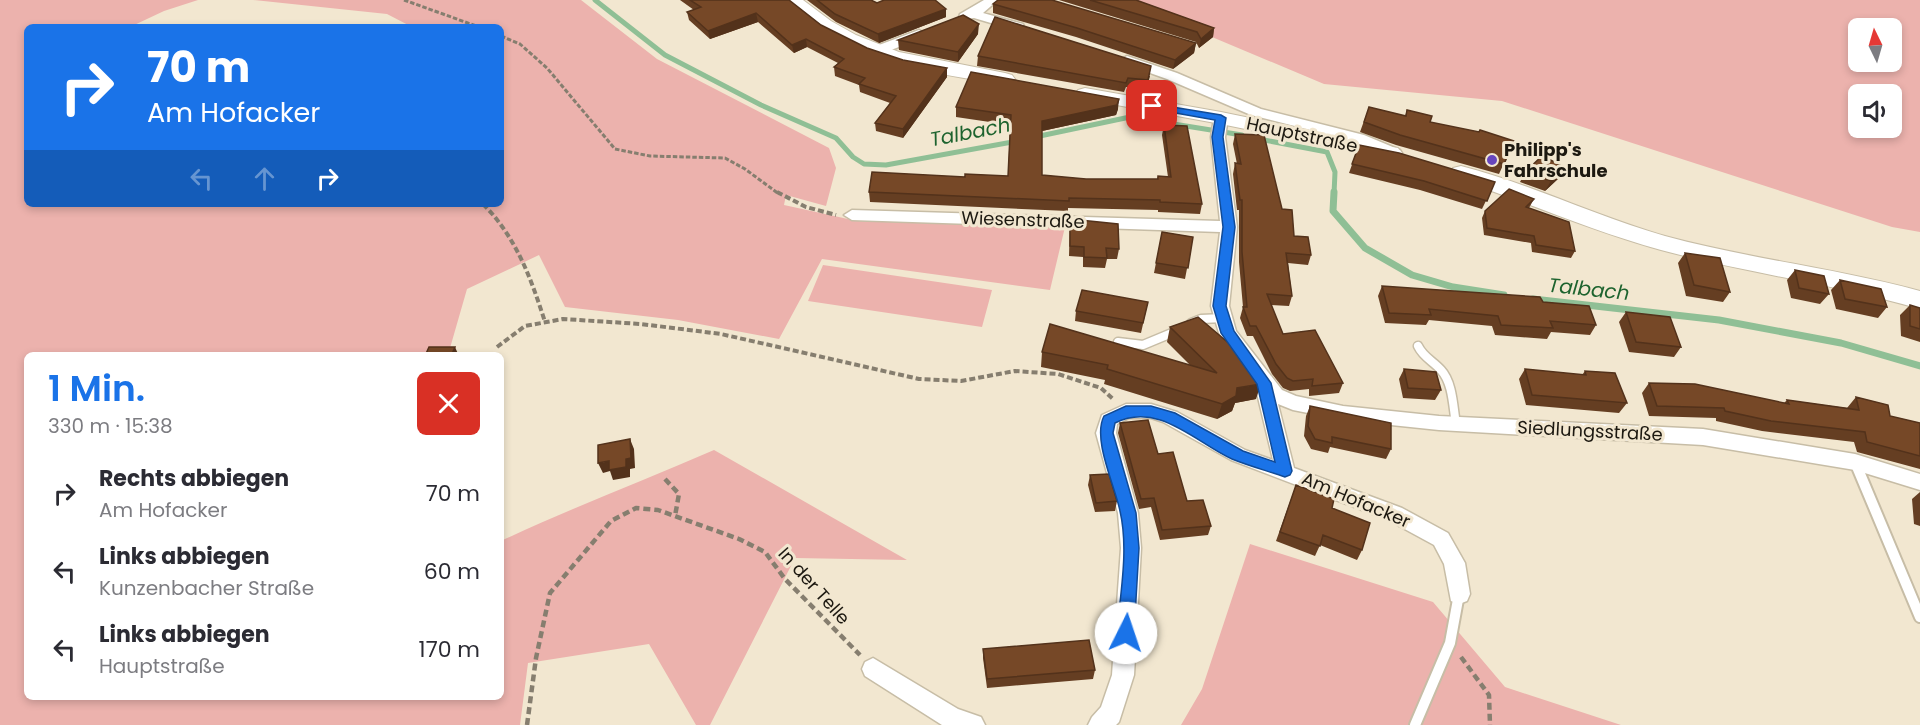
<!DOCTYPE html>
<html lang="de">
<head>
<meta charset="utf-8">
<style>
  :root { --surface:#fff; --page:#f2f2f3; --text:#2b2b33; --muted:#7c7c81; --accent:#1a73e8 }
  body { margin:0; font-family:Poppins,sans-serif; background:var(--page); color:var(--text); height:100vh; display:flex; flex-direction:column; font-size:22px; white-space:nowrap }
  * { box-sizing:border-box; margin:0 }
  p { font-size:20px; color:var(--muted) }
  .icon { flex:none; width:33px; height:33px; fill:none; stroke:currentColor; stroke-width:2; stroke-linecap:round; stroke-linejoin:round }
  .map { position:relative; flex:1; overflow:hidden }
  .side { position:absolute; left:24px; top:352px; width:480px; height:348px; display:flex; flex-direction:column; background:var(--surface); border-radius:9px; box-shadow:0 3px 9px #0003 }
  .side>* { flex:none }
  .guide { position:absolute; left:24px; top:24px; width:480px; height:183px; border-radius:9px; box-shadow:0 3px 9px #0003; background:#1a73e8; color:#fff; overflow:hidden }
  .needle { width:39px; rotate:355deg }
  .controls { position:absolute; left:1848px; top:18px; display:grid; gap:12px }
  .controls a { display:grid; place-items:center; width:54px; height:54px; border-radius:9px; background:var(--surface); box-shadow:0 3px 9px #0003; font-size:30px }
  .pin { position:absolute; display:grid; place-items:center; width:51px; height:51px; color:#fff; margin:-26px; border-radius:12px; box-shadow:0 3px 9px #0006 }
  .me { position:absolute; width:66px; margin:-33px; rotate:4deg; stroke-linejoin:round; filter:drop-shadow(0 0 4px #0008) }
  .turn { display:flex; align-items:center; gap:21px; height:126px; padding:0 24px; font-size:27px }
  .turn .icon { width:78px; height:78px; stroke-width:2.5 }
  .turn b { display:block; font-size:42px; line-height:51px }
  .lanes { display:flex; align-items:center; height:57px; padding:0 24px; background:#0003; justify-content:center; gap:30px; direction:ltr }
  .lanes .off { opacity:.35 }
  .round { display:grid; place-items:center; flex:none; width:63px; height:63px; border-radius:9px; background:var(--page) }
  .head { display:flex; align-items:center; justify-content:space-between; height:102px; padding:0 24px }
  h1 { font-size:36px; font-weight:600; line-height:45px; color:var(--accent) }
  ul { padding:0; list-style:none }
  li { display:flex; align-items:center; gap:18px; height:78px; padding:0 24px }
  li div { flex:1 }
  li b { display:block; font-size:22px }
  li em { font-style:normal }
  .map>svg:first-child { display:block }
</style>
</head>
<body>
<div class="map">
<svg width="1920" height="725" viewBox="0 0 1920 725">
  <rect width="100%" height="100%" fill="#f2e7d0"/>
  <path fill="#ecb2ad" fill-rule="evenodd" d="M0,0H198L164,11L130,27H27V204H501V27H412L387,14L253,0H581L657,59L829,148L836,168L826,206L786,195L784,205L857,221L1065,227L1050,290L822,259L779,339L678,320L565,307L539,255L467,289L448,355L27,356V698H501V541C571,508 643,481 714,450L907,560L795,558L710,725H696L649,644L528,663L520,725H0Z
    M1124,0H1920V232L1892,227L1502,101L1324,84ZM1858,28H1892V62H1858ZM1858,94H1892V128H1858Z
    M823,265L992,290L982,327L808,301Z
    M1250,544L1433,602L1505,687L1621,725H1181L1202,689Z"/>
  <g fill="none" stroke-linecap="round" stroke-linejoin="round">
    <path stroke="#8fbf95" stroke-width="5" d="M595,0L665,55L761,105L836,138L853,157L864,164L886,165L1018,141
      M1035,137L1130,117L1242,135
      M1259,139L1327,152L1335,172L1334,194"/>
    <path stroke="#8fbf95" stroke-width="7" d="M1334,192L1333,211L1365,248L1412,275L1453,287L1504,295
      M1533,299L1719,320L1841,343L1920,366"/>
    <g stroke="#c7bda6" stroke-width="11">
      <path id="service-far1" d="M1191,323L1201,319L1224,318
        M1118,342L1143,345L1179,330
        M1418,346C1423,357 1433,361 1441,370C1453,383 1453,407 1456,424"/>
    </g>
    <g stroke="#c7bda6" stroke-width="14">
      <path id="service" d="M1855,462L1920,617
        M1415,725L1450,643L1459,594"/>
    </g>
    <g stroke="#c7bda6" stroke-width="3">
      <path id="minor" d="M984,0H998L983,13L1023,24L1024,27L1023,30L1018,31L974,18L960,20L959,17L960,14Z
        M919,30L926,34L924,37L881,54H871L869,51L871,48Z
        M1127,56L1177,73L1261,109L1364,135L1400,150L1402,153L1395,158L1354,141L1251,115L1167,79L1122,63L1120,60Z
        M1221,114L1228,118L1225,137L1237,227L1229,306L1236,331L1282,390L1296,396L1343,406L1439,416L1703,429L1855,454L1920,474V490L1855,470L1703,445L1439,430L1343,420L1293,410L1278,404L1294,468L1402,508L1448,533L1465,563L1470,594L1467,601L1459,604L1451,601L1444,564L1434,545L1388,520L1231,460L1163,422L1151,418H1129L1117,424L1116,433L1138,513L1141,548L1134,675L1119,722L1116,725H1088L1092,717L1101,707L1112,675L1121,548L1118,513L1096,433L1102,415L1126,404H1151L1177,412L1245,450L1273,460L1255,385L1219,333L1211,306L1220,232L852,220L844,215L852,210L1220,221L1211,137L1214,118Z
        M873,658L958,709L981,717L985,725H942L865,676L862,669L865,662Z"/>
    </g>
    <g stroke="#c7bda6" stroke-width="2">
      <path id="secondary" d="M783,0H803L831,21L856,35L899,52L1005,73L1012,75L1015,79L1012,83L1005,85C936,73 860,64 804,18C797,13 788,7 783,0Z
        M1085,88L1221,112L1391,147L1398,148L1401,153L1398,158L1391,159L1221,124L1078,98L1075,94L1078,90Z
        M1461,166C1531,184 1596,216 1665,236C1749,259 1836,268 1920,291V309C1835,284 1746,273 1661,250C1590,231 1523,200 1453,178L1450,173L1453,168Z"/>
    </g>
    <path stroke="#867e6f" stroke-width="3" stroke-dasharray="4.5 2" stroke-linecap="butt" d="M404,0L479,27
      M501,36L520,44L547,68L615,149L650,156L725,158L745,169L779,194"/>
    <path stroke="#867e6f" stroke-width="4" stroke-dasharray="6 3" stroke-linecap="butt" d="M777,192L806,207L836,215
      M483,204C516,237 531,278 545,322
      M497,347L525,326L563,319L641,324L721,334L919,379L961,381L1015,371L1058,374L1101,388L1114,400"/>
    <path stroke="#867e6f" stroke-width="4.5" stroke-dasharray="7 4" stroke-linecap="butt" d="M665,479L679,494L675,516
      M1461,657L1489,695L1490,725
      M527,725L536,658L550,593L611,521L636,508L658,510L739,539L765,552L785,579L860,655"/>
    <use href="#service-far1" stroke="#fff" stroke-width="8"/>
    <use href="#service" stroke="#fff" stroke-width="10"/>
    <use href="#minor" fill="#fff" fill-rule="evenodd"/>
    <use href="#secondary" fill="#fff" fill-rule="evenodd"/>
  </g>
  <path fill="#653e22" d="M680,0H789L821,25L867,48L947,77L903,138L876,131L875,123L890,103L860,92L859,85L835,76L834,67L838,63L807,47L794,53L758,22L710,39L689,20L687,12L694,10Z
    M807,0H871L877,3L946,9V17L879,43L836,22Z
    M1059,0H1136L1214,28L1213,37L1199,48L1196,42Z
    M993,4L1196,43L1194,53L1173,69L1076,37L993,13Z
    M978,34L958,62L899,50L898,40Z
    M978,56L1150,76L1146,90L1126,87L1124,92L977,66Z
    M956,107L1118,109L1116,115L1042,131V175L1086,179H1157L1158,176L1168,177L1162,135L1164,125L1202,204L1200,214L1158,212V210L1068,208V211L870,202L869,192L965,177L1008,176L1010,125L956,117Z
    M1369,107L1405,116L1407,110L1430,122L1514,141L1499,174L1396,145L1360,132Z
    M1235,134L1282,209L1294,236L1311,255L1308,265L1288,263L1292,296L1289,306L1271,305L1283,334L1343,383L1339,393L1309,396V389L1290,391L1283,388L1272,374L1253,336H1247L1240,318L1243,307L1239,262V210H1237L1233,174L1235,163L1237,164L1233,144Z
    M1359,145L1495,182L1482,209L1420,190L1349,173Z
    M1525,172L1560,177L1545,191L1520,182Z
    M1534,199L1529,208L1575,251L1571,258L1532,252L1531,243L1484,235L1482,218L1485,211Z
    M1070,219L1119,249L1117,259H1107L1105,268L1083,267V257L1069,256Z
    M1162,232L1193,237L1185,279L1154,273Z
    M1685,253L1730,292L1723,302L1686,296L1678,263Z
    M1795,270L1829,294L1820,304L1791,298L1787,280Z
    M1840,280L1887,307L1878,318L1836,309L1831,290Z
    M1382,286L1543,302L1596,325L1590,335L1551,332L1547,339L1495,335L1492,326L1429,320L1426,325L1385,323L1378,296Z
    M1148,302L1141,333L1075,321L1076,311Z
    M1910,305L1920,308V342L1901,336L1900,315Z
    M1626,312L1681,347L1674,357L1629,352L1619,322Z
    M1170,327L1256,399L1235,403L1232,411L1217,419L1104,384L1105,380L1041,367L1042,352L1190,365L1167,342Z
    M1404,369L1441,390L1435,400L1403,398L1399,379Z
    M1525,369L1582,375L1585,371L1627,403L1619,413L1526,405L1519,379Z
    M1649,383L1784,403L1787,400L1847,408L1856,397L1890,416L1920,423V469L1857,452L1854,442L1762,431L1716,421V418L1649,416L1642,393Z
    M1310,406L1391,449L1386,459L1330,447L1328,453L1311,449L1304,436L1306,416Z
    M1120,423L1158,454L1187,501L1211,526L1208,535L1160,540L1151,507L1139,509L1118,433Z
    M1090,475L1117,501L1115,511L1095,512L1088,485Z
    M1296,485L1332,508L1362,550L1357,560L1320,545L1315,556L1276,541Z
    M1920,492V526L1914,524L1912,499Z
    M983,649L1095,670L1093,679L987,688L983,658Z"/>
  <path fill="#53321b" d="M946,9V17L879,43L878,34Z
    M756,13L758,22L710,39L708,31Z
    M979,24L978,34L958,62V52Z
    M1214,28L1213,37L1199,48L1201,39Z
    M806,39L807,47L794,53L792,45Z
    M1196,43L1194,53L1173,69L1175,60Z
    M947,68V77L903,138V129Z
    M1119,99L1118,109L1116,115L1042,131V121Z
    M1565,167L1560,177L1545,191L1551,181Z
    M455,347L459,356H451Z
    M1261,384L1256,399L1235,403L1232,411L1217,419L1222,404L1237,388Z
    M630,439L634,449L635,468L630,469V477L613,480L610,471L603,473L598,463L626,459Z"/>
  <path fill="#764827" stroke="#53321b" stroke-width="1.5" d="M690,0H789L821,25L867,48L903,60L947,68L903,129L875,123L896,96L859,84L865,78L834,67L844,59L806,39L792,45L756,13L708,31L687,12L701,7Z
    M817,0H871L877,3L884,0H935L946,9L878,34L835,14Z
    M998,0H1052L1196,43L1175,60L1077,28L993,4Z
    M1090,0H1136L1214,28L1201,39L1197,32Z
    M963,15L979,24L958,52L898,40Z
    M995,17L1151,66L1148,80L1128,78L1126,83L978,56Z
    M971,72L1119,99L1117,105L1042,121V175L1086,179H1158V176L1171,177L1164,125L1187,126L1202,204L1160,202V200L1069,198V201L869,192L872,172L965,177V174L1008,176L1011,115L956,107Z
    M1369,107L1406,116L1407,110L1432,116L1430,122L1479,132L1480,130L1514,141L1504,164L1400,135L1364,122Z
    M1235,134L1264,135L1282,209L1292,210L1294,236L1308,237L1311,255L1286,253L1292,296L1267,294L1283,334L1315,330L1343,383L1312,386L1313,379L1293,381L1287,378L1276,364L1256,326H1250L1243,307H1247L1242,252V200H1240L1235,163L1241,164Z
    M1359,145L1399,153L1495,182L1487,201L1424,181L1352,164Z
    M1542,156L1565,167L1551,181L1525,172Z
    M1509,189L1534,199L1526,207L1569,222L1575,251L1536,245L1534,236L1487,228L1485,211Z
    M1070,219L1118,224L1119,249L1106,248L1107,258L1084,257V247L1070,246Z
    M1162,232L1193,237L1188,268L1156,263Z
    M1685,253L1720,258L1730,292L1694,285Z
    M1795,270L1824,276L1829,294L1799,288Z
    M1840,280L1881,289L1887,307L1845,299Z
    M1382,286L1540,297L1543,302L1589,306L1596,325L1550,321L1553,328L1501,325L1498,316L1429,309L1431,315L1389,313Z
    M1082,290L1148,302L1143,323L1076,311Z
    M1910,305L1920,308V329L1910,326Z
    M1626,312L1670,317L1681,347L1636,342Z
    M1198,317L1252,363L1258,371L1261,384L1237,388L1236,396L1222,404L1107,369L1108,365L1042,352L1050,324L1217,373L1170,327Z
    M429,347H455L451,356H425Z
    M1404,369L1436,372L1441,390L1408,388Z
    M1525,369L1586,375L1585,371L1615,373L1627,403L1532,395Z
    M1649,383L1695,384L1789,404L1787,400L1859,410L1856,397L1888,405L1890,416L1920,423V456L1867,442L1865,432L1771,421L1725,411L1724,408L1657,406Z
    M1310,406L1391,423V449L1332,437V443L1315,439L1308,426Z
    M1148,420L1158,454L1173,452L1187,501L1203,500L1211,526L1162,530L1154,498L1141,499L1120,423Z
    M630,439L631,458L626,459V467L609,470V461L598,463V445Z
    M1109,474L1117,501L1096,503L1090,475Z
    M1296,485L1334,499L1332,508L1370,523L1362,550L1323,535L1320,546L1280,532Z
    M1089,640L1095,670L987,679L983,649Z"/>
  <path fill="#1a73e8" stroke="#114b97" stroke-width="1.5" d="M1148,103L1221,115L1226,118L1223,137L1235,227L1226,306L1234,331L1271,383L1292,471L1290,475L1285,477C1268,471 1249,466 1232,459C1195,442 1158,401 1115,423L1113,433L1136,513L1139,548L1134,633L1132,638L1126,640L1120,638L1117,633C1120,594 1129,550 1120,511C1115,486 1092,439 1104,416L1126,406H1151L1175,413L1243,451L1275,462L1257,384L1221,333L1213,306L1223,227L1212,137L1215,120L1148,108Z"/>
  <circle fill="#6746be" stroke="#f2e7d0" stroke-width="2" cx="1492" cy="160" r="6"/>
  <g text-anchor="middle" stroke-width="6" stroke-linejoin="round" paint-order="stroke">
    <g font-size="18" fill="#1c1810" stroke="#f2e7d0">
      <text transform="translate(1302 135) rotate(12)" y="6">Hauptstraße</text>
      <text transform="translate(1023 220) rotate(2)" y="6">Wiesenstraße</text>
      <text transform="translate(1590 431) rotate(3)" y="6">Siedlungsstraße</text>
      <text transform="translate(1356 500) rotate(23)" y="6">Am Hofacker</text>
      <text transform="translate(814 586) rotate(48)" y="6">In der Telle</text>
    </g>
    <g font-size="18" font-weight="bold" fill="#1c1810" stroke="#f2e7d0" text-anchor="start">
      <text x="1504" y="156">Philipp's<tspan x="1504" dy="21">Fahrschule</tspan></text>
    </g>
    <g font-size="20" font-style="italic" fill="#1d632e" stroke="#f2e7d0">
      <text transform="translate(970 132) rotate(-11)" y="7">Talbach</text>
      <text transform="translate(1589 289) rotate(6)" y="7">Talbach</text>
    </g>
  </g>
</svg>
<div class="controls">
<a><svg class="needle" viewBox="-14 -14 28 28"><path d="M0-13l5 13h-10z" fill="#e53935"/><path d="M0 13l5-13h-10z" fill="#7c7c81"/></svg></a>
<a><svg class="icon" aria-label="sound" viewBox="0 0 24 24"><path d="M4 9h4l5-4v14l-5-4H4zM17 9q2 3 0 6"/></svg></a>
</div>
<div class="pin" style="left:1152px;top:106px;background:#d93025"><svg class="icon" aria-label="arrive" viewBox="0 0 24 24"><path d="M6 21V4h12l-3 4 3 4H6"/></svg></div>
<svg class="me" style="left:1126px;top:633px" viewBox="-20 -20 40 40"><circle r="19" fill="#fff"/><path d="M0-13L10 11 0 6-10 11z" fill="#1a73e8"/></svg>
<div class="guide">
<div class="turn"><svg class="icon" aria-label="right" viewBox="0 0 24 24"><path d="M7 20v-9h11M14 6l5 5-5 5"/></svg><div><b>70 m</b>Am Hofacker</div></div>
<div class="lanes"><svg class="icon off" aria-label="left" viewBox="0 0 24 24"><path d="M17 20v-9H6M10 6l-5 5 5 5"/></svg><svg class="icon off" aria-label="ahead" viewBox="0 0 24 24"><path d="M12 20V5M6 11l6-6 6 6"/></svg><svg class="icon" aria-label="right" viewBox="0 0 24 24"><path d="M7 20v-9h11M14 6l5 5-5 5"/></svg></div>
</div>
<section class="side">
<div class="head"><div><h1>1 Min.</h1><p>330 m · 15:38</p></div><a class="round" style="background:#d93025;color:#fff"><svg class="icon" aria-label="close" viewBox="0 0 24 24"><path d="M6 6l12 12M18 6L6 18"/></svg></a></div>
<ul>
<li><svg class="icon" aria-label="right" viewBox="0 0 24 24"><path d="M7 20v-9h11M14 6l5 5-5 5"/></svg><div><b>Rechts abbiegen</b><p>Am Hofacker</p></div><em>70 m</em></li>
<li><svg class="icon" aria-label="left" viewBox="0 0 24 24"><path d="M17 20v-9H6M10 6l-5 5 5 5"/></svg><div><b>Links abbiegen</b><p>Kunzenbacher Straße</p></div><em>60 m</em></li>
<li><svg class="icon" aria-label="left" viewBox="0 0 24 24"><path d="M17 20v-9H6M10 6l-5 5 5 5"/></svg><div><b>Links abbiegen</b><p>Hauptstraße</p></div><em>170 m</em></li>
</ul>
</section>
</div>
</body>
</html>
